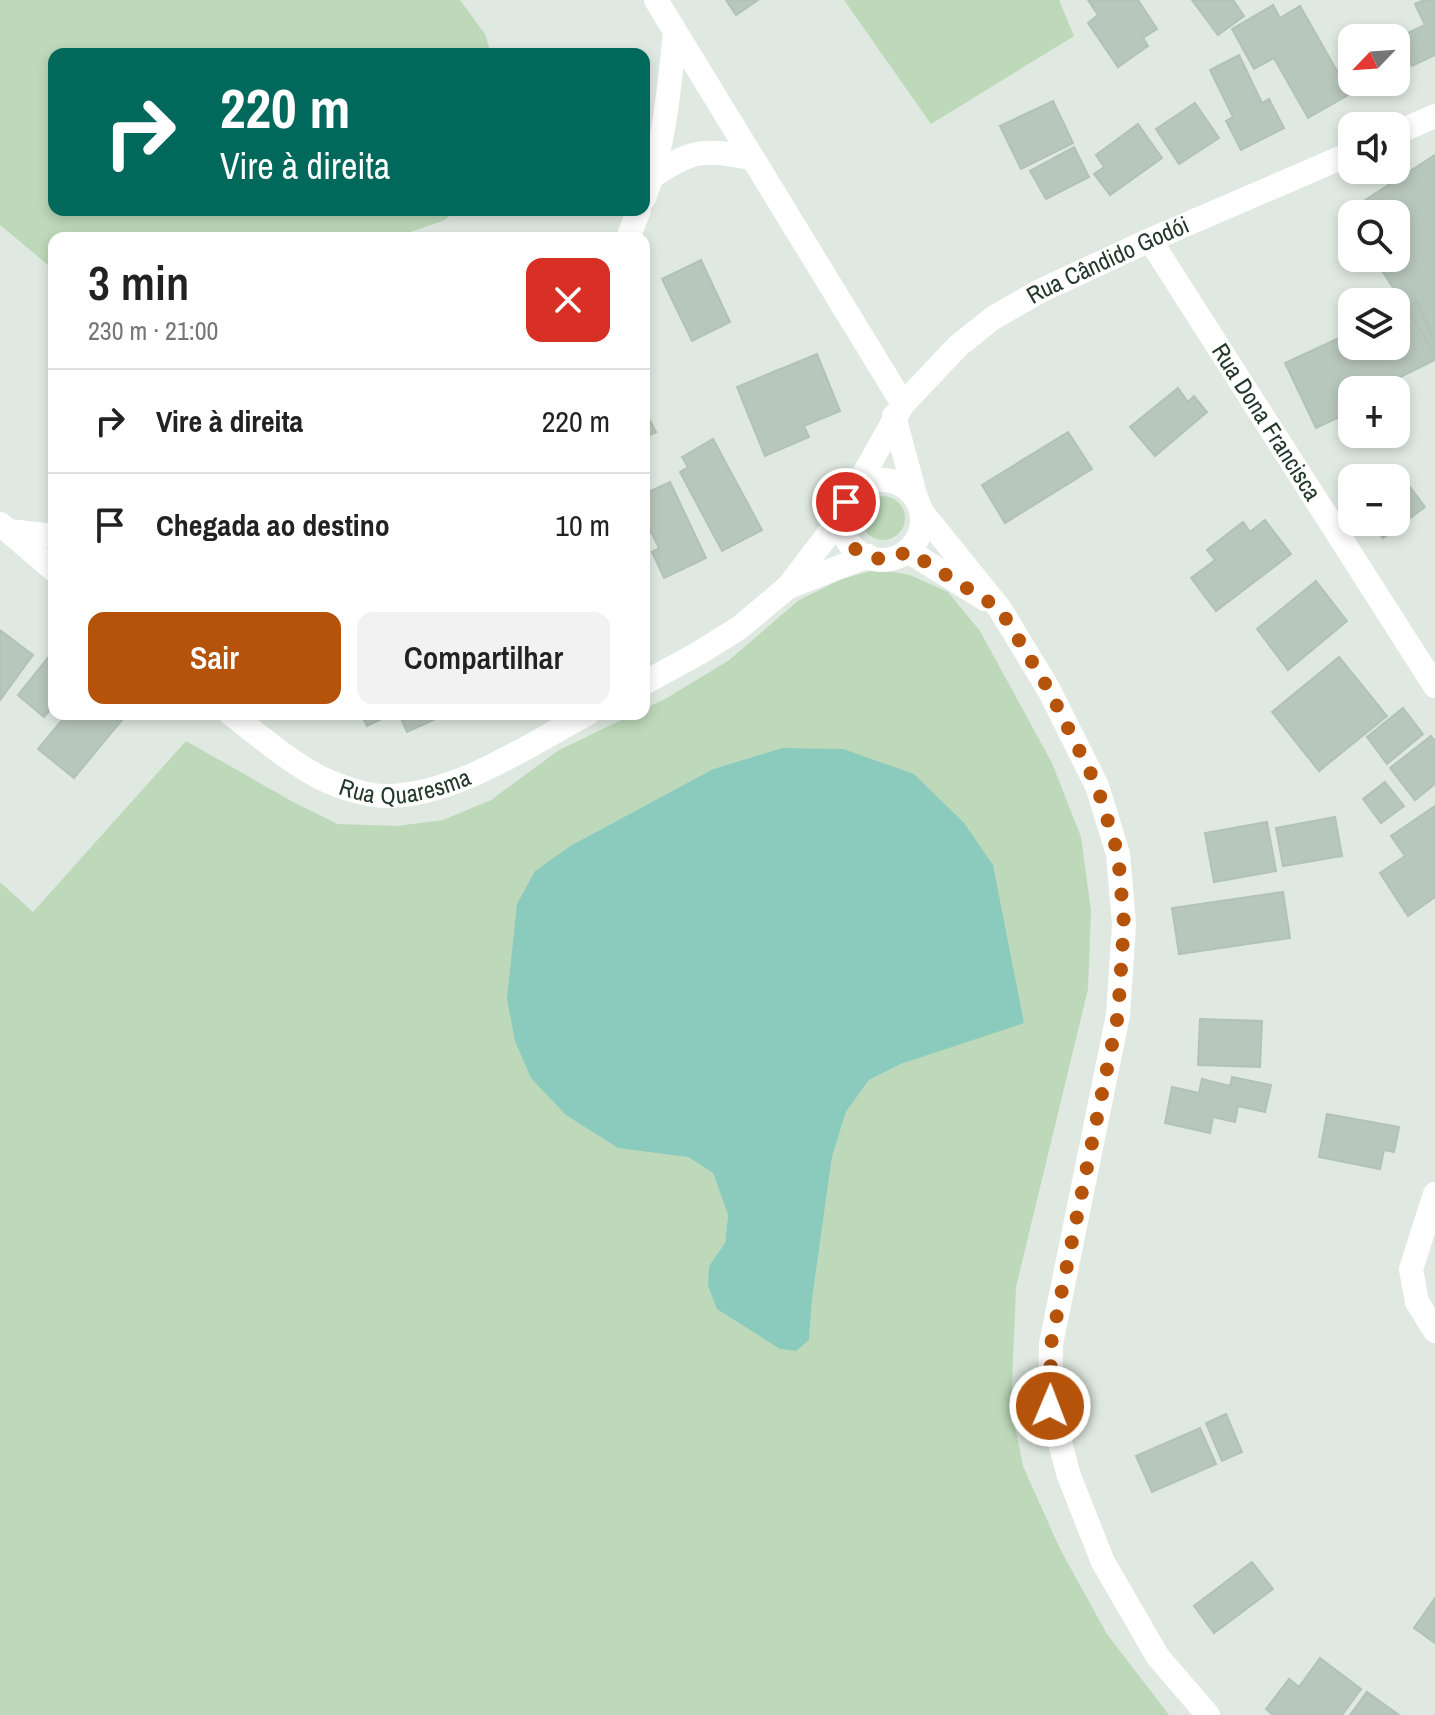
<!DOCTYPE html>
<html lang="pt">
<head>
<meta charset="utf-8">
<style>
  :root { --surface:#fff; --page:#f2f2f2; --text:#222; --muted:#767676; --line:#e0e0e0; --accent:#b45309 }
  body { margin:0; font-family:"Archivo Narrow",sans-serif; background:var(--page); color:var(--text); height:100vh; display:flex; flex-direction:column; font-size:30px; white-space:nowrap }
  * { box-sizing:border-box; margin:0 }
  p { font-size:26px; color:var(--muted) }
  .icon { flex:none; width:44px; height:44px; fill:none; stroke:currentColor; stroke-width:2; stroke-linecap:round; stroke-linejoin:round }
  .map { position:relative; flex:1; overflow:hidden }
  .drawer { position:absolute; left:48px; top:232px; width:602px; height:488px; display:flex; flex-direction:column; background:var(--surface); border-radius:16px; box-shadow:0 4px 12px #0003 }
  .drawer>* { flex:none }
  .guide { position:absolute; left:48px; top:48px; width:602px; height:168px; border-radius:16px; box-shadow:0 4px 12px #0003; background:#00695c; color:#fff; overflow:hidden }
  .needle { width:52px; rotate:245deg }
  .controls { position:absolute; left:1338px; top:24px; display:grid; gap:16px }
  .controls a { display:grid; place-items:center; width:72px; height:72px; border-radius:16px; background:var(--surface); box-shadow:0 4px 12px #0003; font-size:40px }
  .pin { position:absolute; display:grid; place-items:center; width:68px; height:68px; color:#fff; margin:-34px; border:4px solid #fff; border-radius:50%; box-shadow:0 2px 8px #0007 }
  .me { position:absolute; width:88px; margin:-44px; rotate:1deg; stroke-linejoin:round; filter:drop-shadow(0 0 6px #0008) }
  .turn { display:flex; align-items:center; gap:28px; height:168px; padding:0 40px; font-size:36px }
  .turn .icon { width:104px; height:104px; stroke-width:2.5 }
  .turn b { display:block; font-size:56px; line-height:68px }
  .round { display:grid; place-items:center; flex:none; width:84px; height:84px; border-radius:16px; background:var(--page) }
  .overview { display:flex; align-items:center; justify-content:space-between; height:136px; padding:0 40px }
  h1 { font-size:48px; font-weight:600; line-height:60px }
  .primary-button { display:flex; gap:16px; margin-top:auto; padding:16px 40px }
  .primary-button a { flex:1; height:92px; border-radius:16px; background:var(--accent); color:#fff; font-size:32px; font-weight:600; line-height:92px; text-align:center }
  .primary-button a+a { background:var(--page); color:var(--text) }
  ul { padding:0; list-style:none }
  li { display:flex; align-items:center; gap:24px; height:104px; padding:0 40px; border-top:2px solid var(--line) }
  li div { flex:1 }
  li b { display:block; font-size:30px }
  li em { font-style:normal }
  .map>svg:first-child { display:block }
</style>
</head>
<body>
<div class="map">
<svg width="1435" height="1715" viewBox="0 0 1435 1715">
  <rect width="100%" height="100%" fill="#dfe9e1"/>
  <path fill="#bdd9b9" fill-rule="evenodd" d="M0,0H460L485,34L491,54H54V210H454L445,220L393,238H54V270L0,225Z
    M844,0H1059L1074,36L931,124Z
    M861 518a22 22 0 1 1 44 0a22 22 0 1 1-44 0Z
    M878,569L910,575L948,592L980,631L1052,763L1081,837L1091,911L1088,989L1016,1287L1011,1407L1023,1466L1060,1549L1107,1634L1169,1715H0V882L33,912L186,741L295,803L338,824L397,826L443,820L491,800L559,750L634,714H644V709L665,699L728,661L799,600L842,579ZM782,748L1024,1022L901,1064L869,1080L846,1112L832,1157L812,1300L809,1340L709,1266L725,1243L728,1215L713,1173L688,1157L535,871L570,846L713,769Z"/>
  <path fill="#8bcbbd" d="M782,748L843,749L914,774L964,823L993,865L1024,1023L901,1064L869,1080L846,1112L832,1157L812,1300L809,1340L796,1351L780,1349L717,1309L708,1286L709,1266L725,1243L728,1215L713,1173L688,1157L618,1148L566,1115L531,1078L515,1041L507,999L517,904L535,871L570,846L713,769Z"/>
  <path fill="#b8c7bc" stroke="#b2c2b6" stroke-width="2" d="M726,0H758L736,15Z
    M1088,0H1138L1157,29L1143,38L1148,46L1118,67L1088,23L1098,15Z
    M1192,0H1233L1244,16L1218,35Z
    M1424,0H1435V55L1412,66L1399,37L1425,25L1415,4Z
    M1273,5L1280,18L1300,6L1350,94L1308,118L1274,58L1254,69L1232,29Z
    M1239,55L1262,103L1269,99L1284,128L1241,150L1226,121L1233,117L1210,70Z
    M1053,101L1073,143L1021,169L1000,126Z
    M1195,103L1219,138L1179,164L1156,129Z
    M1138,124L1162,158L1110,195L1094,174L1104,167L1096,155Z
    M1074,147L1089,177L1046,199L1030,171Z
    M1435,155V353L1374,258H1396V214H1352V223L1345,213Z
    M701,260L730,322L692,341L662,279Z
    M1417,302L1435,341V360L1388,383L1391,390H1352V411L1316,428L1285,363L1352,332V346H1396V312Z
    M817,354L840,411L804,426L809,437L765,456L737,387Z
    M1178,388L1188,402L1194,396L1207,412L1155,456L1130,427Z
    M644,409L656,432L644,438Z
    M1068,432L1092,469L1005,523L982,485Z
    M713,439L762,530L722,551L680,472L688,467L682,457Z
    M1401,475L1425,507L1383,538L1371,522H1396V479Z
    M670,482L706,558L664,578L652,552L659,548L644,518V494Z
    M1265,520L1291,554L1216,611L1191,578L1215,560L1207,550L1243,522L1250,532Z
    M1316,581L1347,621L1288,670L1257,629Z
    M0,630L33,655L0,700Z
    M54,650V705L44,717L18,695Z
    M1339,657L1387,716L1319,771L1272,712Z
    M1403,708L1423,734L1387,764L1367,737Z
    M67,714L126,715L74,778L38,749Z
    M361,714H392L367,726Z
    M399,714H446L407,732Z
    M1431,736L1435,741V784L1415,800L1390,768Z
    M1385,782L1404,806L1381,823L1363,799Z
    M1435,806V897L1408,916L1380,873L1405,856L1391,836Z
    M1335,817L1342,856L1283,866L1276,828Z
    M1267,822L1276,871L1214,882L1205,833Z
    M1283,892L1290,938L1179,954L1172,908Z
    M1200,1019L1262,1021L1260,1067L1198,1065Z
    M1232,1077L1271,1085L1265,1112L1238,1106L1235,1122L1213,1117L1210,1133L1165,1123L1172,1087L1199,1093L1202,1079L1230,1086Z
    M1327,1114L1399,1127L1394,1152L1384,1150L1380,1169L1319,1157Z
    M1226,1414L1242,1452L1222,1461L1206,1423Z
    M1200,1428L1216,1464L1152,1492L1136,1456Z
    M1252,1562L1273,1589L1214,1633L1194,1606Z
    M1435,1598V1643L1414,1628Z
    M1320,1658L1361,1689L1342,1715H1273L1266,1709L1289,1679L1299,1687Z
    M1367,1692L1399,1715H1350Z"/>
  <g fill="none" stroke-linecap="round" stroke-linejoin="round">
    <g stroke="#fff" stroke-width="24">
      <path d="M656,0L903,404"/>
      <path d="M1396,133L1435,116"/>
      <path d="M653,176C693,149 704,149 751,158"/>
      <path d="M644,198C665,145 669,89 675,32"/>
      <path d="M628,238L639,210"/>
      <path id="s1" d="M1150,240L1435,686"/>
      <path d="M894,416L916,498"/>
      <circle cx="882" cy="520" r="40"/>
      <path id="s2" d="M855,490L903,404L958,346L993,318L1040,291L1150,240L1352,153"/>
      <path d="M921,511L1000,609L1049,690L1097,786L1118,854L1124,924L1118,1015L1051,1344L1050,1406L1069,1476L1103,1562L1158,1657L1208,1715"/>
      <path d="M0,524L54,570"/>
      <path d="M9,531L54,536"/>
      <path d="M908,551L985,599"/>
      <path d="M788,587L868,556"/>
      <path d="M644,683L699,653L739,628L788,587L842,516"/>
      <path id="s3" d="M231,714C260,736 288,761 321,778C337,786 367,796 385,796C455,796 527,746 587,714"/>
      <path d="M1435,1194L1411,1269L1417,1302L1435,1331"/>
    </g>
  </g>
  <g fill="none" stroke-linecap="round" stroke-linejoin="round">
    <path stroke="#b45309" stroke-width="14" stroke-dasharray="0 25.2" d="M846,502C834,545 868,573 908,551L1000,609L1049,690L1097,786L1118,854L1124,924L1118,1015L1051,1344L1050,1406"/>
  </g>
  <g text-anchor="middle" stroke-width="8" stroke-linejoin="round" paint-order="stroke">
    <g font-size="24" fill="#22382a" stroke="#eff6f0">
      <text dy="8" stroke="none"><textPath href="#s2" startOffset="352">Rua Cândido Godói</textPath></text>
      <text dy="8" stroke="none"><textPath href="#s1" startOffset="216">Rua Dona Francisca</textPath></text>
      <text dy="8" stroke="none"><textPath href="#s3" startOffset="198">Rua Quaresma</textPath></text>
    </g>
  </g>
</svg>
<div class="controls">
<a><svg class="needle" viewBox="-14 -14 28 28"><path d="M0-13l5 13h-10z" fill="#e53935"/><path d="M0 13l5-13h-10z" fill="#767676"/></svg></a>
<a><svg class="icon" aria-label="sound" viewBox="0 0 24 24"><path d="M4 9h4l5-4v14l-5-4H4zM17 9q2 3 0 6"/></svg></a>
<a><svg class="icon" aria-label="search" viewBox="0 0 24 24"><circle cx="10" cy="10" r="6"/><path d="M15 15l6 6"/></svg></a>
<a><svg class="icon" aria-label="layers" viewBox="0 0 24 24"><path d="M12 4l9 5-9 5-9-5zM3 14l9 5 9-5"/></svg></a>
<a>+</a>
<a>−</a>
</div>
<div class="pin" style="left:846px;top:502px;background:#d93025"><svg class="icon" aria-label="arrive" viewBox="0 0 24 24"><path d="M6 21V4h12l-3 4 3 4H6"/></svg></div>
<svg class="me" style="left:1050px;top:1406px" viewBox="-20 -20 40 40"><circle r="17" fill="#b45309" stroke="#fff" stroke-width="3"/><path d="M0-11L8 9 0 5-8 9z" fill="#fff"/></svg>
<div class="guide">
<div class="turn"><svg class="icon" aria-label="right" viewBox="0 0 24 24"><path d="M7 20v-9h11M14 6l5 5-5 5"/></svg><div><b>220 m</b>Vire à direita</div></div>
</div>
<section class="drawer">
<div class="overview"><div><h1>3 min</h1><p>230 m · 21:00</p></div><a class="round" style="background:#d93025;color:#fff"><svg class="icon" aria-label="close" viewBox="0 0 24 24"><path d="M6 6l12 12M18 6L6 18"/></svg></a></div>
<ul>
<li><svg class="icon" aria-label="right" viewBox="0 0 24 24"><path d="M7 20v-9h11M14 6l5 5-5 5"/></svg><div><b>Vire à direita</b></div><em>220 m</em></li>
<li><svg class="icon" aria-label="arrive" viewBox="0 0 24 24"><path d="M6 21V4h12l-3 4 3 4H6"/></svg><div><b>Chegada ao destino</b></div><em>10 m</em></li>
</ul>
<div class="primary-button"><a>Sair</a><a>Compartilhar</a></div>
</section>
</div>
</body>
</html>
